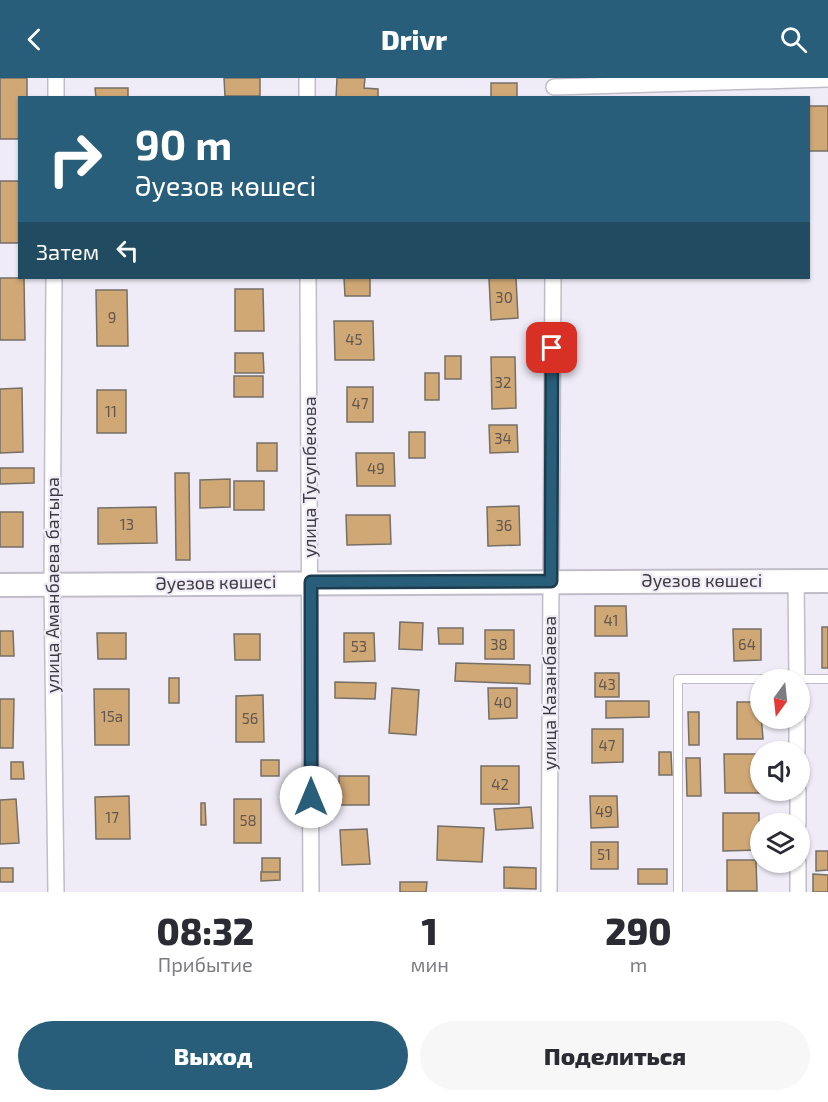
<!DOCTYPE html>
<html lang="ru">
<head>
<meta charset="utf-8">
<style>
  :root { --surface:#fff; --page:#f7f7f7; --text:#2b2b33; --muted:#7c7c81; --accent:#295e7a }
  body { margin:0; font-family:"Exo 2",sans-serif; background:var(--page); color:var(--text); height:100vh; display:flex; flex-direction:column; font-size:22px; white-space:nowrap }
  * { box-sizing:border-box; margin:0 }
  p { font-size:20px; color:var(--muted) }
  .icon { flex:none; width:33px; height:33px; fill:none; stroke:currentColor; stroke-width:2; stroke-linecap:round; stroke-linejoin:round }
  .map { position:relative; height:814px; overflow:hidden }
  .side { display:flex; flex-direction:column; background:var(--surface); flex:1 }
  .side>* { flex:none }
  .top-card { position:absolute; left:18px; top:18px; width:792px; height:183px; border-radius:0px; box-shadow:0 2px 4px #0004; background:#295e7a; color:#fff; overflow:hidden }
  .needle { width:39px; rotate:195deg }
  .fabs { position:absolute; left:750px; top:591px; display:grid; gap:12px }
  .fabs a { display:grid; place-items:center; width:60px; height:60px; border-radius:50%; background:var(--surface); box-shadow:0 2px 4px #0004; font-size:30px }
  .pin { position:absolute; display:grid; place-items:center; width:51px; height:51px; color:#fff; margin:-26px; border-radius:12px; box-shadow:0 3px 9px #0006 }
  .me { position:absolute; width:66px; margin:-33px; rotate:0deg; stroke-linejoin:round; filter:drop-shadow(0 0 4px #0008) }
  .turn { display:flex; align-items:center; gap:21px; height:126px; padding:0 18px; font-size:27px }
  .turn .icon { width:78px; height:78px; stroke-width:2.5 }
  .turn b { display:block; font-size:42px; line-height:51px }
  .then { display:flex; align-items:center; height:57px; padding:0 18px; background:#0003; gap:12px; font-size:22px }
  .eta { display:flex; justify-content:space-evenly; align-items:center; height:102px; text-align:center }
  .eta b { font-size:36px; font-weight:800; line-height:42px }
  .button { display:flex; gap:12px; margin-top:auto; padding:12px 18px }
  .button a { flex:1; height:69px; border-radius:36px; background:var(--accent); color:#fff; font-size:24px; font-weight:800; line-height:69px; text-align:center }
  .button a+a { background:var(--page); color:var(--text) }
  header { display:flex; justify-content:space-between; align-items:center; height:78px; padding:0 18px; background:var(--accent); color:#fff; font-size:27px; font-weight:800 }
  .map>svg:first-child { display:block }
</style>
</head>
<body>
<header><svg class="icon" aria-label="back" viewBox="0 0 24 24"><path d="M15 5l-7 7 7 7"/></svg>Drivr<svg class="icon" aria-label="search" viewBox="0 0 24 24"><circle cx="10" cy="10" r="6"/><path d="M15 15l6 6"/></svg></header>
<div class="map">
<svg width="828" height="814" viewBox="0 0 828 814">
  <rect width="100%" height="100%" fill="#efecf7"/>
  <path fill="#cfa876" stroke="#766f66" stroke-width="1.5" d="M0,0H27V20H20V61H0Z
    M224,0H260V18H225Z
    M337,0H365L364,10L378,11V20H336Z
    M491,5H517V20H491Z
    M95,10H128V20H96Z
    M808,28H828V73H808Z
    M0,103H20V165H0Z
    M0,200H24L25,262H0Z
    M344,200H370V218H345Z
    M489,200H516L518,240L491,242Z
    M235,211H263L264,253H235Z
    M96,212H127L128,268H97Z
    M334,243H373L374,282H335Z
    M235,275H263L264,295H235Z
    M445,278H461V301H445Z
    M491,279H515L516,330L492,331Z
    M425,295H439V322H425Z
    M234,298H263V319H234Z
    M347,309H373V344H347Z
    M22,310L23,374L0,375V311Z
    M97,312H126V355H97Z
    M489,347H517L518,374L490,375Z
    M409,354H425V380H409Z
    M257,365H277V393H257Z
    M356,375H394L395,408H357Z
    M0,390H34V405L0,406Z
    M175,395H189L190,482H176Z
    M230,401V429L200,430V402Z
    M234,403H264V432H234Z
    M519,428L520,467L488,468L487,429Z
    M156,429L157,465L98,466V430Z
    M0,434H23V469H0Z
    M346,437H390L391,466L347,467Z
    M595,528H626L627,558H595Z
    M400,544L423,545L422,572L399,571Z
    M822,549H828V590H822Z
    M438,550H463V566H439Z
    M733,551H761V582L734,583Z
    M485,552H514V581H485Z
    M0,553H13L14,578H0Z
    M97,555H126V581H98Z
    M344,555H374L375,583L344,584Z
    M234,556H260V582H235Z
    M456,585L530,587V606L455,603Z
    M595,595H619V619H595Z
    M169,600H179V625H169Z
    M335,604L376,605L375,621L335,620Z
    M392,610L419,612L416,657L389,655Z
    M488,610H517V640L489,641Z
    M94,611H129V667H95Z
    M263,617L264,664H236V618Z
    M0,621H14L13,670H0Z
    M606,623H649V639L606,640Z
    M737,624H760L763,661H737Z
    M688,634H699V667H689Z
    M592,651H623V684L592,685Z
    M659,674H671L672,697H659Z
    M724,676H760V712H768V715H725Z
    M686,680H700L701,718H687Z
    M261,682H279V698H261Z
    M11,684H23L24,701H11Z
    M481,688H519V726H481Z
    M339,698H369V727H339Z
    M129,718L130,761H96L95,719Z
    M590,718H617L618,749L591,750Z
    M16,721L19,765L0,766V722Z
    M234,721H261V765H234Z
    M201,725H205L206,747H201Z
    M531,729L533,750L496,752L494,731Z
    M723,735H759V772L723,773Z
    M438,748L484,750L482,784L437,782Z
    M367,751L370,786L342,787L340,752Z
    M591,764H618V791H591Z
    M816,773H828V792L816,793Z
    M262,780H280V794H262Z
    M727,782H756L757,813H727Z
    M504,789L536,790V811L504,810Z
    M0,790H13V804H0Z
    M638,791H667V806H638Z
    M261,794H280V802L261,803Z
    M813,796L828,797V814H813Z
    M400,804H427L426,814H400Z"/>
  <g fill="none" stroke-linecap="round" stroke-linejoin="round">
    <g stroke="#c0bdc8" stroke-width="10">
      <path id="lane" d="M678,814V601H828"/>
    </g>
    <g stroke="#c0bdc8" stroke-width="18">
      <path id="street" d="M307,0V20
        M554,9L828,1
        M56,20V0
        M54,200L52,507L56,814
        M308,200L311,814
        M796,502L797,602
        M797,640V674
        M798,712V746
        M798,784V814
        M549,814L553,200"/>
    </g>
    <g stroke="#c0bdc8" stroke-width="26">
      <path id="secondary" d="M0,507L828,503"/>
    </g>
    <use href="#lane" stroke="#fff" stroke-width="8"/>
    <use href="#street" stroke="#fff" stroke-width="15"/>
    <use href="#secondary" stroke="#fff" stroke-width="22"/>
  </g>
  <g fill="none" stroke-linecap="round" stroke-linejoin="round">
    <g stroke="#1b3d4f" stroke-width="15">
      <path id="route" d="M311,719V504L551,503L552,270"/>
    </g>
    <use href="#route" stroke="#295e7a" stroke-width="10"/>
  </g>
  <g text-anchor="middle" stroke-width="4.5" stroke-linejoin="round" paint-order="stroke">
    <g font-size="15" fill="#62564e">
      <text x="504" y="225">30</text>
      <text x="112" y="245">9</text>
      <text x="354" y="267">45</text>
      <text x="503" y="310">32</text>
      <text x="360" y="331">47</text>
      <text x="111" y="339">11</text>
      <text x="503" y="366">34</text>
      <text x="376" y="396">49</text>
      <text x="127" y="452">13</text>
      <text x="504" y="453">36</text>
      <text x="611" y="548">41</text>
      <text x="499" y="572">38</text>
      <text x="747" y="572">64</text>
      <text x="359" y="574">53</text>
      <text x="607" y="612">43</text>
      <text x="503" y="630">40</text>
      <text x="112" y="644">15а</text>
      <text x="250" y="646">56</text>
      <text x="607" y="673">47</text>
      <text x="500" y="712">42</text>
      <text x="604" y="739">49</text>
      <text x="112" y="745">17</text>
      <text x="248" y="748">58</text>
      <text x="604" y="782">51</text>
    </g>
    <g font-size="18" fill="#3d3b40" stroke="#efecf7">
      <text transform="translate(310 399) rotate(-90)" y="6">улица Тусупбекова</text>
      <text x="702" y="509">Әуезов көшесі</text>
      <text transform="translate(216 505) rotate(-1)" y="6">Әуезов көшесі</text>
      <text transform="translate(53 507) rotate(-90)" y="6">улица Аманбаева батыра</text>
      <text transform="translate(550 615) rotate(-90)" y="6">улица Казанбаева</text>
    </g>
  </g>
</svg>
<div class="fabs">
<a><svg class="needle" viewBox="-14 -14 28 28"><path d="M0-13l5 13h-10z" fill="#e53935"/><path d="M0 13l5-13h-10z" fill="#7c7c81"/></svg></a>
<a><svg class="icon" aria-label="sound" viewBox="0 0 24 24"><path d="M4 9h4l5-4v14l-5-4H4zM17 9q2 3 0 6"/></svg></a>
<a><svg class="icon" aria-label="layers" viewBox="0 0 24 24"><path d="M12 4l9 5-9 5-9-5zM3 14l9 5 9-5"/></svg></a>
</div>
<div class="pin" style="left:552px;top:270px;background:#d93025"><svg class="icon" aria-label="arrive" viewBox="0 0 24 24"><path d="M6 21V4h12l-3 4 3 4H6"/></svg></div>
<svg class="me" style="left:311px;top:719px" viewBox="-20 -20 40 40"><circle r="19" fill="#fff"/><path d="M0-13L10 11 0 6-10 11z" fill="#295e7a"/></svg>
<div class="top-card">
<div class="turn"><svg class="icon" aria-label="right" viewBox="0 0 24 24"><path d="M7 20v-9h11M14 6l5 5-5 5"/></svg><div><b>90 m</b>Әуезов көшесі</div></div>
<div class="then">Затем<svg class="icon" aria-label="left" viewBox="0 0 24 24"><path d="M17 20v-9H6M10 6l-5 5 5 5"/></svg></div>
</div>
</div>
<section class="side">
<div class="eta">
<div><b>08:32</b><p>Прибытие</p></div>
<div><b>1</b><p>мин</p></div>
<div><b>290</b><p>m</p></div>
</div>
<div class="button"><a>Выход</a><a>Поделиться</a></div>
</section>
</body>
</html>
